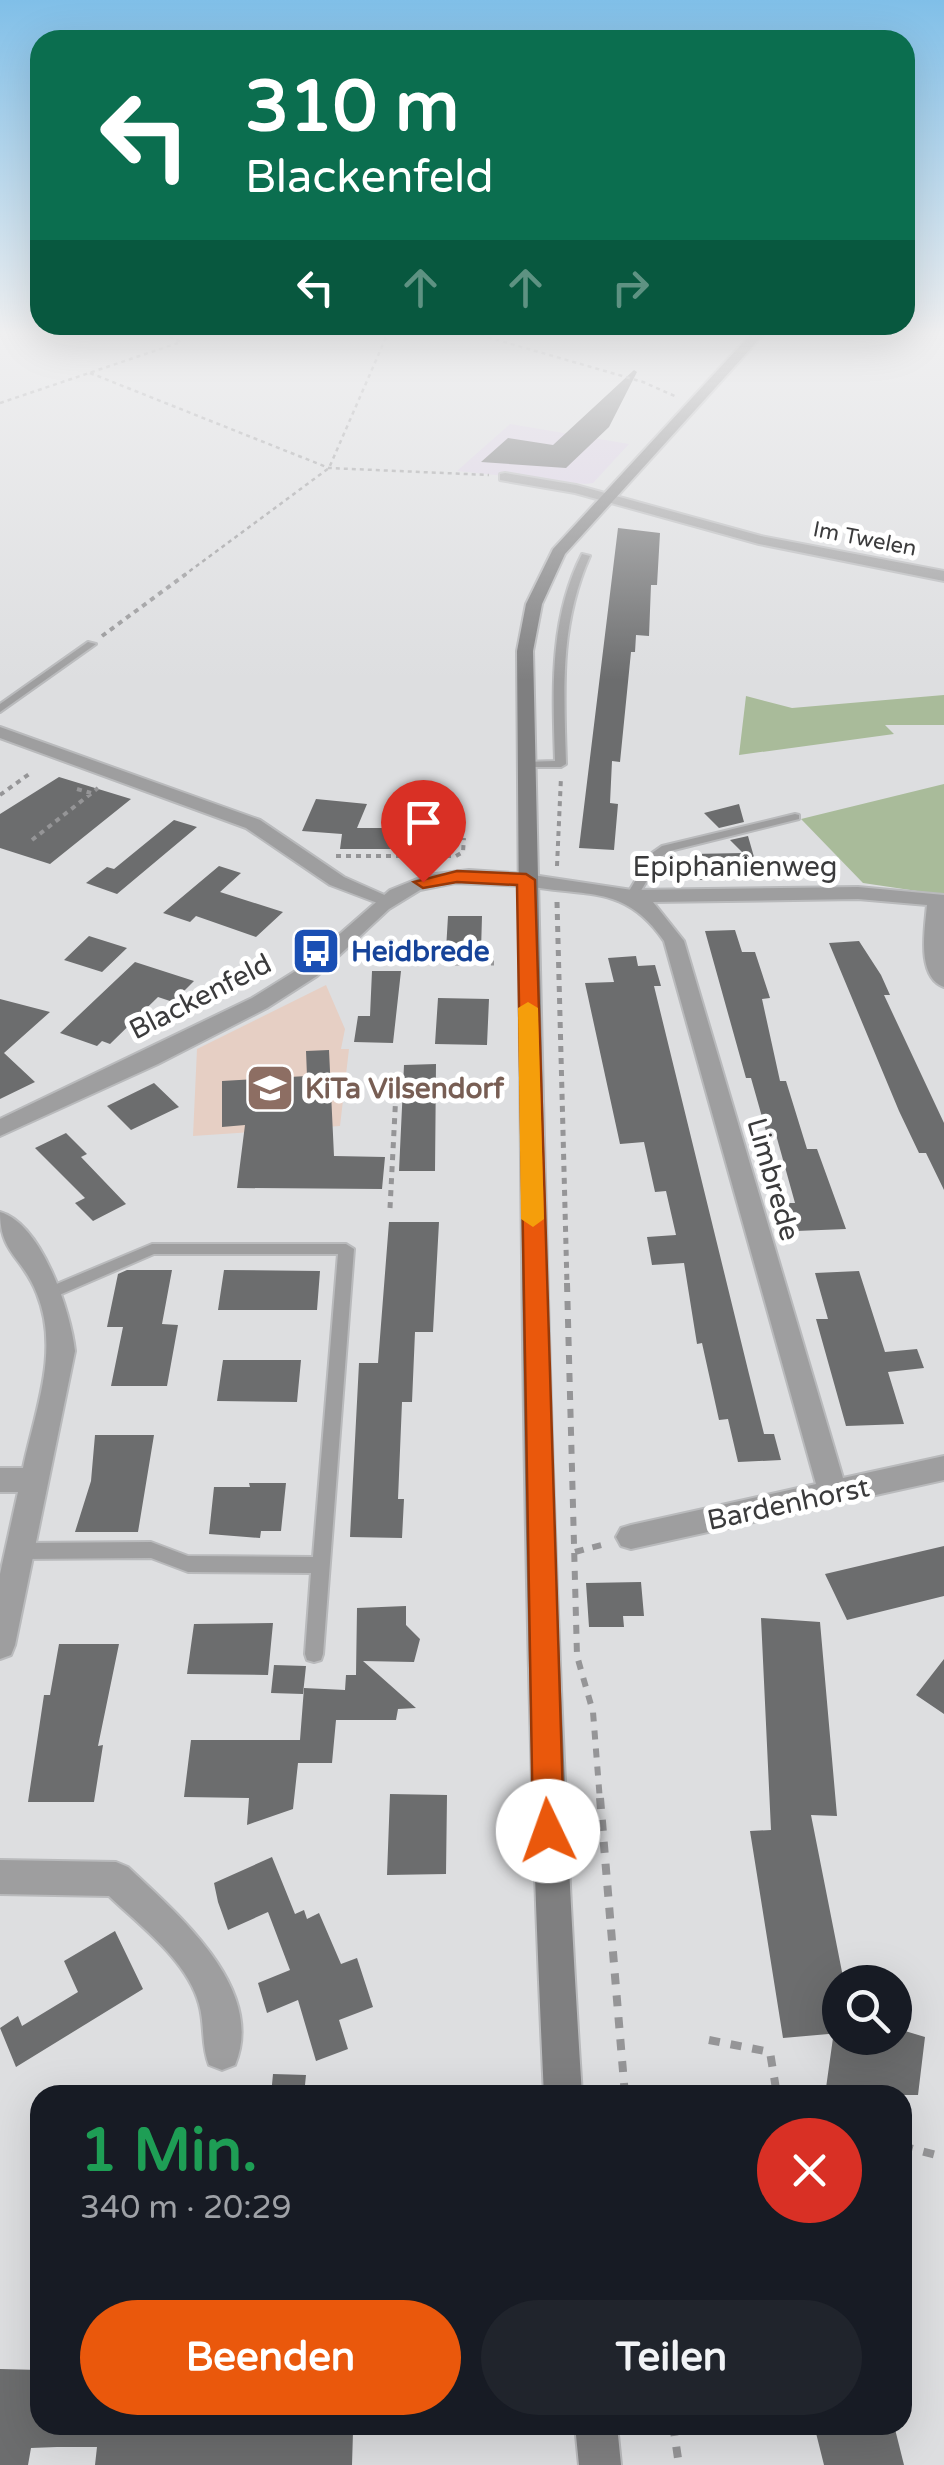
<!DOCTYPE html>
<html lang="de">
<head>
<meta charset="utf-8">
<style>
  :root { --surface:#171b24; --page:#20242c; --text:#f1f3f6; --muted:#9ea1a6; --accent:#ea580c }
  body { margin:0; font-family:"Varela Round",sans-serif; background:var(--page); color:var(--text); height:100vh; display:flex; flex-direction:column; font-size:38px; white-space:nowrap }
  * { box-sizing:border-box; margin:0 }
  p { font-size:32px; color:var(--muted) }
  .icon { flex:none; width:55px; height:55px; fill:none; stroke:currentColor; stroke-width:2; stroke-linecap:round; stroke-linejoin:round }
  .map { position:relative; flex:1; overflow:hidden }
  .side { position:absolute; left:30px; top:2085px; width:882px; height:350px; display:flex; flex-direction:column; background:var(--surface); border-radius:30px; box-shadow:0 10px 40px #0002 }
  .side>* { flex:none }
  .guide { position:absolute; left:30px; top:30px; width:885px; height:305px; border-radius:30px; box-shadow:0 10px 40px #0002; background:#0b6e4f; color:#fff; overflow:hidden }
  .buttons { position:absolute; left:822px; top:1965px; display:grid; gap:20px }
  .buttons a { display:grid; place-items:center; width:90px; height:90px; border-radius:50%; background:var(--surface); box-shadow:0 10px 40px #0002; font-size:50px }
  .pin { position:absolute; display:grid; place-items:center; width:85px; height:85px; color:#fff; margin:-102px -42px; border-radius:50% 50% 50% 0; rotate:-45deg; box-shadow:0 0 10px #0007 }
  .pin .icon { rotate:45deg }
  .me { position:absolute; width:110px; margin:-55px; rotate:357deg; stroke-linejoin:round; filter:drop-shadow(0 0 8px #0008) }
  .turn { display:flex; align-items:center; gap:35px; height:210px; padding:0 50px; font-size:45px }
  .turn .icon { width:130px; height:130px; stroke-width:2.5 }
  .turn b { display:block; font-size:70px; line-height:85px }
  .lanes { display:flex; align-items:center; height:95px; padding:0 50px; background:#0003; justify-content:center; gap:50px; direction:ltr }
  .lanes .off { opacity:.35 }
  .round { display:grid; place-items:center; flex:none; width:105px; height:105px; border-radius:52px; background:var(--page) }
  .overview { display:flex; align-items:center; justify-content:space-between; height:170px; padding:0 50px }
  h1 { font-size:60px; font-weight:700; line-height:75px; color:#1e9e55 }
  .action { display:flex; gap:20px; margin-top:auto; padding:20px 50px }
  .action a { flex:1; height:115px; border-radius:60px; background:var(--accent); color:#fff; font-size:40px; font-weight:700; line-height:115px; text-align:center }
  .action a+a { background:var(--page); color:var(--text) }
  .map>svg:first-child { display:block }
</style>
</head>
<body>
<div class="map">
<svg width="944" height="2465" viewBox="0 0 944 2465">
  <rect width="100%" height="100%" fill="#dddee0"/>
  <path fill="#dacfe4" d="M510,424L629,444L593,483L585,484L457,471Z"/>
  <path fill="#e6cfc4" d="M326,985L345,1029L341,1049H349L340,1126L193,1136L197,1049Z"/>
  <path fill="#a9bb9a" d="M944,695V725H885L894,734L739,755L746,696L792,708Z
    M944,784V895L863,883L801,819Z"/>
  <path fill="#6c6d6e" d="M634,370L637,372L609,427L566,468L481,462L508,438L553,445Z
    M618,528L660,533L657,585H651L649,636L636,635L635,652H631L620,762L612,761L610,803L618,804L614,850L579,848Z
    M59,777L131,799L50,864L0,848V814Z
    M316,799L367,804L357,828H454V849H340L342,834L302,831Z
    M739,804L744,822L719,828L704,813Z
    M174,820L197,827L117,894L86,883L107,867L114,869Z
    M748,836L760,878L698,880L692,854L743,853L730,840Z
    M219,866L241,873L220,892L283,912L256,937L196,916L190,922L163,913Z
    M448,916H482L481,951L446,950Z
    M735,930L742,952H755L770,998L762,999L780,1081H786L807,1149H817L846,1229L796,1231L788,1203H795L775,1131H766L751,1078H746L705,931Z
    M89,936L127,948L102,972L64,960Z
    M859,941L881,975L890,995H884L944,1123V1190L926,1153H919L899,1111L829,943Z
    M636,956L638,966L655,965L661,986H654L749,1374L764,1434H774L781,1460L738,1462L728,1419L719,1420L702,1343L697,1344L684,1263L652,1265L647,1237L676,1235L666,1191L655,1192L644,1142L620,1144L585,983L614,982L608,958Z
    M135,962L194,981L173,1002L158,997L110,1044L102,1041L97,1046L60,1033Z
    M372,971H401L393,1043L354,1042L358,1016H370Z
    M438,998L489,999L487,1045L435,1044Z
    M0,999L50,1012L4,1053L35,1082L0,1099Z
    M329,1050L334,1156L385,1157L382,1189L237,1188L245,1125L222,1127V1081L307,1076L306,1051Z
    M436,1064L435,1171H399L404,1065Z
    M154,1083L179,1107L131,1130L107,1106Z
    M66,1133L87,1154L81,1157L126,1204L93,1221L75,1203L85,1198L35,1148Z
    M389,1222H439L433,1332H415L412,1402H402L398,1499H404L402,1538L350,1537L359,1363H378Z
    M127,1270H172L162,1324L178,1325L167,1386H111L123,1327H107L118,1274Z
    M224,1270L320,1271L317,1310H218Z
    M859,1271L885,1352L917,1349L924,1368L888,1372L904,1424L846,1426L816,1319H828L815,1273Z
    M223,1360H301L297,1402L217,1401Z
    M95,1435H154L138,1532H75L91,1481Z
    M249,1483H286L281,1531H261L260,1538L209,1534L214,1487H250Z
    M944,1546V1596L847,1620L825,1574Z
    M641,1582L644,1616H623L624,1627H589L586,1583Z
    M406,1606V1625L420,1639L414,1662L363,1661L416,1708L398,1709L396,1720H336L332,1763H298L293,1809L247,1825L249,1798L184,1797L191,1740H300L304,1688L345,1690L346,1675H356L357,1608Z
    M761,1618L820,1622L837,1816L811,1815L844,1982H840V2033L783,2038L750,1831L771,1830Z
    M273,1623L268,1675L187,1674L194,1624Z
    M59,1644H119L98,1746L103,1745L94,1802H28L44,1695H50Z
    M944,1659V1714L916,1695Z
    M274,1665L306,1666L303,1694L271,1693Z
    M390,1794L447,1795L446,1874L387,1875Z
    M272,1857L295,1914L304,1910L307,1919L319,1913L341,1964L357,1958L373,2007L339,2020L348,2049L316,2061L298,2000L267,2013L258,1983L290,1970L268,1912L228,1930L218,1902L214,1883Z
    M115,1931L143,1989L16,2067L0,2028L18,2016L22,2026L78,1992L64,1961Z
    M895,2028L925,2037L918,2095H825L833,2038H895Z
    M273,2074L306,2075L304,2095H271Z
    M0,2369L40,2370V2425H310V2433L353,2432L352,2465H95L97,2447H57L31,2448L28,2465H0Z
    M814,2425H894L904,2465H824Z"/>
  <g fill="none" stroke-linecap="round" stroke-linejoin="round">
    <g stroke="#b9babc" stroke-width="4">
      <path id="service" d="M582,554L590,556C559,626 564,690 566,764L561,767H520V763L524,762L555,761C553,690 549,619 582,554Z
        M88,642L96,644L0,712V704Z
        M795,814L799,815V819L670,851L661,857L636,899H628L626,896L652,853L662,846Z
        M152,1244H346L354,1249L323,1654L321,1660L314,1662L307,1660L305,1654L311,1573L188,1572L151,1558L21,1559L15,1556L12,1551L15,1546L21,1543L151,1542L188,1556L313,1557L338,1254H154L57,1296H47L44,1292L47,1288Z"/>
    </g>
    <g stroke="#b9babc" stroke-width="4">
      <path id="minor" d="M505,473L576,485L761,536L944,571V581L759,544L575,493L500,480V474Z
        M0,727L260,820L344,877L398,901L388,907L330,885L246,828L0,738Z
        M526,874L632,890L858,887L944,895V987C916,977 925,929 927,905L858,899L653,902L684,941L843,1478L944,1456V1480L631,1549L621,1546L616,1537L621,1528L631,1525L816,1484L664,941C623,881 582,899 519,884L516,880Z
        M0,1212C42,1224 71,1312 75,1351L15,1645L11,1655L0,1659V1574L18,1492H0V1468H23C35,1411 60,1351 37,1294C23,1257 0,1254 0,1212Z
        M0,1860L116,1862L128,1867C176,1913 267,1988 235,2065L222,2070L209,2065C201,2045 205,2024 199,2004C187,1960 140,1926 109,1896L0,1894Z"/>
    </g>
    <g stroke="#b9babc" stroke-width="4">
      <path id="tertiary" d="M469,870L526,874L536,880L526,886L455,883L420,890L389,909L317,976L267,1008L158,1064L0,1136V1119L252,998L302,967L390,890L427,875Z"/>
    </g>
    <g stroke="#b9babc" stroke-width="4">
      <path id="secondary" d="M750,335H763L565,554L542,604L533,651C544,1133 551,1614 582,2095H544C521,1614 521,1133 517,651L526,604L553,549Z
        M575,2425H617L621,2465H579Z"/>
    </g>
    <path stroke="#959597" stroke-width="2.5" stroke-dasharray="4 4" stroke-linecap="butt" d="M480,335L643,382L677,397
      M90,373L329,468L489,475
      M0,403L181,342L166,335
      M183,576L329,468L387,335"/>
    <path stroke="#959597" stroke-width="4" stroke-dasharray="5 5" stroke-linecap="butt" d="M102,636L186,574
      M77,789L91,793
      M0,795L32,772
      M32,840L98,788
      M336,856H456L463,852L464,838
      M557,866L561,777"/>
    <path stroke="#959597" stroke-width="5" stroke-dasharray="6 6" stroke-linecap="butt" d="M557,902L567,1285
      M431,963H494
      M390,1208L397,1073"/>
    <path stroke="#959597" stroke-width="6" stroke-dasharray="9 9" stroke-linecap="butt" d="M567,1283L577,1656L593,1712L600,1801
      M575,1552L605,1544"/>
    <path stroke="#959597" stroke-width="8" stroke-dasharray="11 11" stroke-linecap="butt" d="M600,1798L625,2095
      M709,2040L770,2052L777,2095
      M902,2146L944,2157
      M673,2425L679,2465"/>
    <use href="#service" fill="#9e9e9f" fill-rule="evenodd"/>
    <use href="#minor" fill="#9e9e9f" fill-rule="evenodd"/>
    <use href="#tertiary" fill="#9e9e9f" fill-rule="evenodd"/>
    <use href="#secondary" fill="#7f7f80" fill-rule="evenodd"/>
  </g>
  <linearGradient id="sky" x2="0" y2="1"><stop stop-color="#80bfe8"/><stop offset="0.49" stop-color="#f0f0f1"/><stop offset="1" stop-color="#f0f0f1" stop-opacity="0"/></linearGradient>
  <rect width="944" height="680" fill="url(#sky)"/>
  <path fill="#ea580c" stroke="#983908" stroke-width="2.5" d="M457,871L526,874L535,880L564,1831L559,1842L548,1846L537,1842L533,1831L517,885L457,882L423,888L414,882Z"/>
  <path fill="#f59e0b" d="M528,1002L538,1008L544,1219L533,1227L521,1219L518,1008Z"/>
  <defs>
    <g id="bus-square" transform="scale(2.5)"><rect x="-9" y="-9" width="18" height="18" rx="4" fill="#1a4fb4" stroke="#fff"/><path d="M-5-6H5V4H4V6H2V4H-2V6H-4V4H-5ZM-3.5-4V0h7V-4ZM-3.5 1.2v1.5H-2V1.2ZM2 1.2v1.5H3.5V1.2Z" fill="#fff"/></g>
    <g id="school-square" transform="scale(2.5)"><rect x="-9" y="-9" width="18" height="18" rx="4" fill="#8d6e63" stroke="#fff"/><path d="M0-5L7-2L0 1L-7-2ZM-4 1L0 2.5L4 1V4Q0 6-4 4Z" fill="#fff"/></g>
  </defs>
  <g fill-rule="evenodd">
    <use href="#bus-square" x="316" y="951"/>
    <use href="#school-square" x="270" y="1088"/>
  </g>
  <g text-anchor="middle" stroke-width="10" stroke-linejoin="round" paint-order="stroke">
    <g font-size="22" fill="#3b3b3c" stroke="#fff">
      <text transform="translate(865 538) rotate(11)" y="8">Im Twelen</text>
    </g>
    <g font-size="28" fill="#3b3b3c" stroke="#fff">
      <text x="735" y="876">Epiphanienweg</text>
      <text transform="translate(200 996) rotate(-27)" y="10">Blackenfeld</text>
      <text transform="translate(774 1179) rotate(74)" y="10">Limbrede</text>
      <text transform="translate(788 1503) rotate(-12)" y="10">Bardenhorst</text>
    </g>
    <g font-size="28" font-weight="bold" fill="#164399" stroke="#fff" text-anchor="start">
      <text x="351" y="961">Heidbrede</text>
    </g>
    <g font-size="28" font-weight="bold" fill="#785e54" stroke="#fff" text-anchor="start">
      <text x="305" y="1098">KiTa Vilsendorf</text>
    </g>
  </g>
</svg>
<div class="buttons">
<a><svg class="icon" aria-label="search" viewBox="0 0 24 24"><circle cx="10" cy="10" r="6"/><path d="M15 15l6 6"/></svg></a>
</div>
<div class="pin" style="left:423px;top:882px;background:#d93025"><svg class="icon" aria-label="arrive" viewBox="0 0 24 24"><path d="M6 21V4h12l-3 4 3 4H6"/></svg></div>
<svg class="me" style="left:548px;top:1831px" viewBox="-20 -20 40 40"><circle r="19" fill="#fff"/><path d="M0-13L10 11 0 6-10 11z" fill="#ea580c"/></svg>
<div class="guide">
<div class="turn"><svg class="icon" aria-label="left" viewBox="0 0 24 24"><path d="M17 20v-9H6M10 6l-5 5 5 5"/></svg><div><b>310 m</b>Blackenfeld</div></div>
<div class="lanes"><svg class="icon" aria-label="left" viewBox="0 0 24 24"><path d="M17 20v-9H6M10 6l-5 5 5 5"/></svg><svg class="icon off" aria-label="ahead" viewBox="0 0 24 24"><path d="M12 20V5M6 11l6-6 6 6"/></svg><svg class="icon off" aria-label="ahead" viewBox="0 0 24 24"><path d="M12 20V5M6 11l6-6 6 6"/></svg><svg class="icon off" aria-label="right" viewBox="0 0 24 24"><path d="M7 20v-9h11M14 6l5 5-5 5"/></svg></div>
</div>
<section class="side">
<div class="overview"><div><h1>1 Min.</h1><p>340 m · 20:29</p></div><a class="round" style="background:#d93025;color:#fff"><svg class="icon" aria-label="close" viewBox="0 0 24 24"><path d="M6 6l12 12M18 6L6 18"/></svg></a></div>
<div class="action"><a>Beenden</a><a>Teilen</a></div>
</section>
</div>
</body>
</html>
